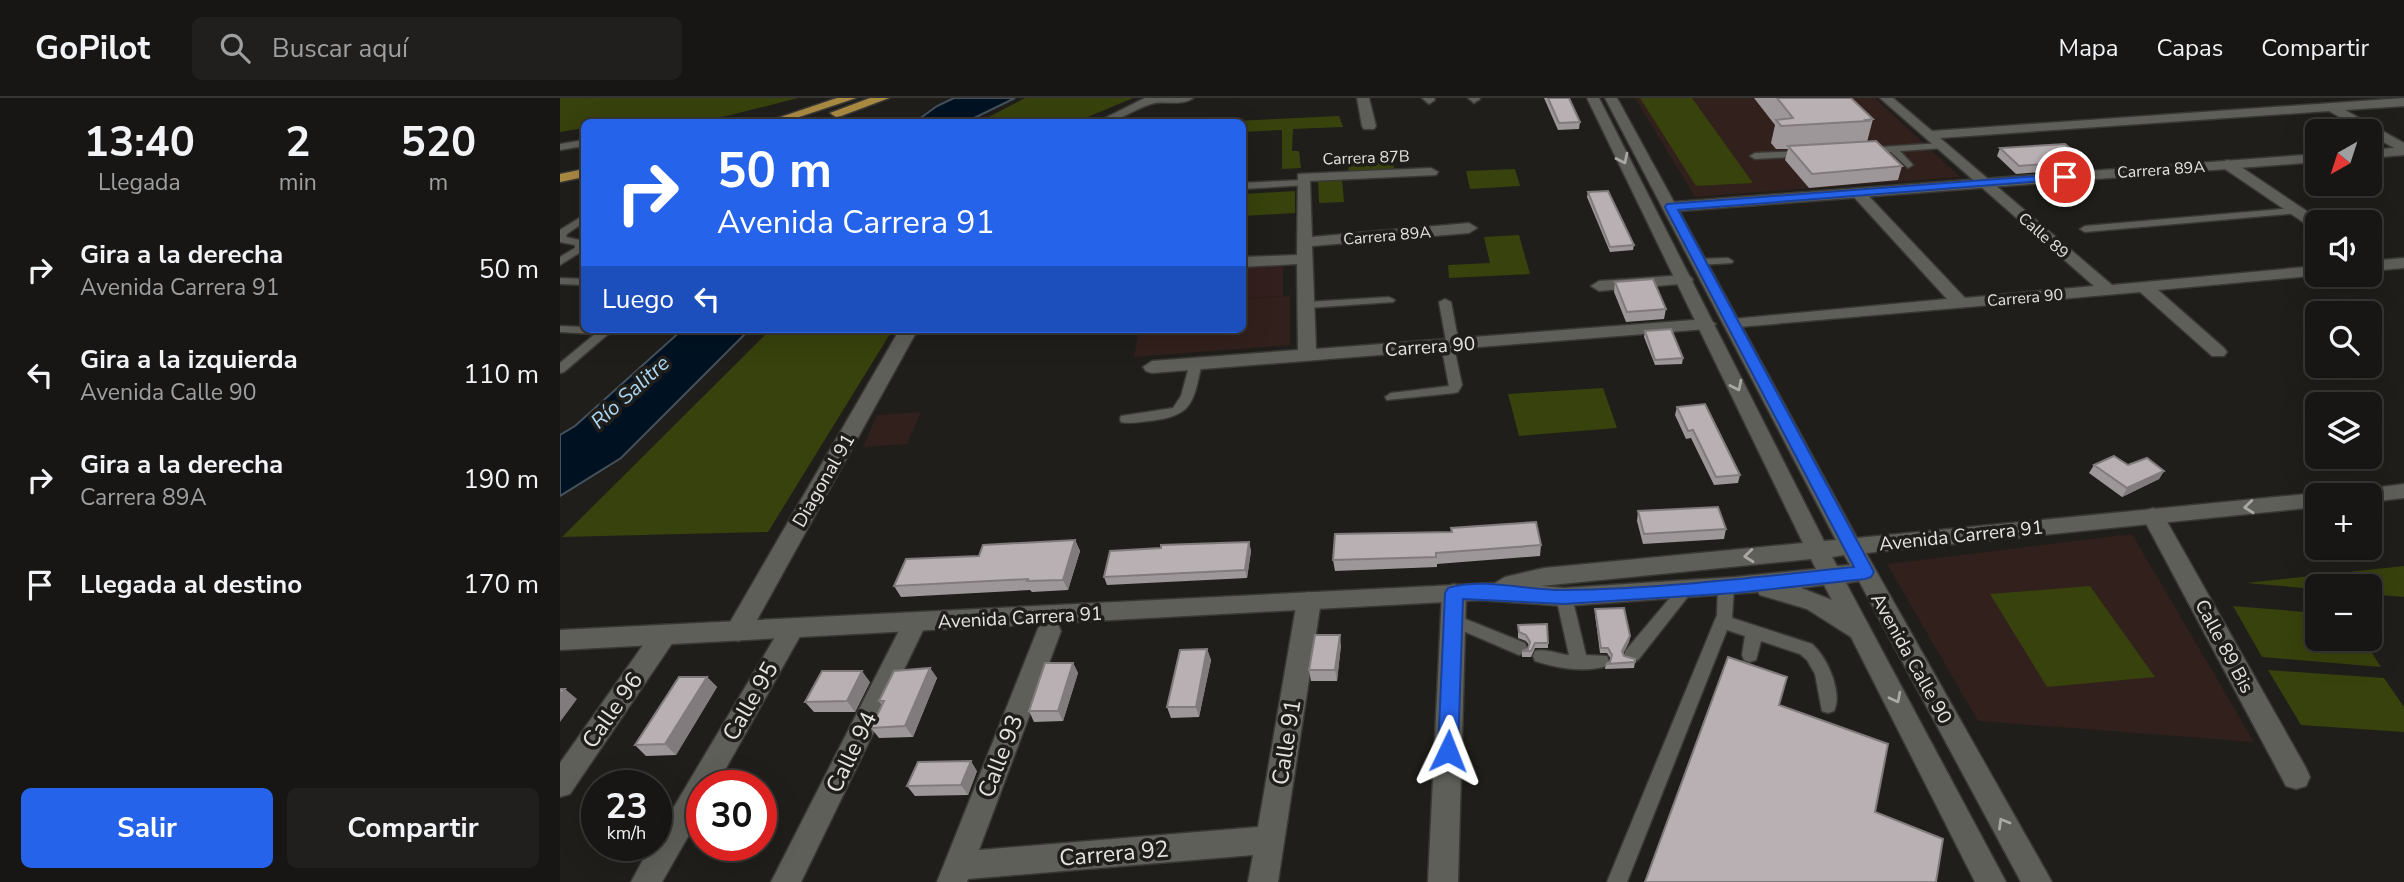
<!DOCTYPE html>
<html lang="es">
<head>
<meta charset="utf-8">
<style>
  :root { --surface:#171614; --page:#201f1d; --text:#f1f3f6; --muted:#9e9fa0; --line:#363534; --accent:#2563eb }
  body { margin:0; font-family:"Nunito Sans",sans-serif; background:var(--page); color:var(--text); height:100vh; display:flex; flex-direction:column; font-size:26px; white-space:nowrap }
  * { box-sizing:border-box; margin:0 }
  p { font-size:23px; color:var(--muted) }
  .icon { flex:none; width:38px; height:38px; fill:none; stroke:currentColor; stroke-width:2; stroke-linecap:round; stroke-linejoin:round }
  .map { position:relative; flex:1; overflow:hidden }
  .drawer { display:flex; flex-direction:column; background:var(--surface); width:560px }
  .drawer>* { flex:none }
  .top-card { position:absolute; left:21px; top:21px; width:665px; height:214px; border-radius:10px; box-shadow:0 7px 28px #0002,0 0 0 2px var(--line); background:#2563eb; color:#fff; overflow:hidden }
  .needle { width:46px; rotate:219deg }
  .controls { position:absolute; left:1745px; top:21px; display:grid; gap:14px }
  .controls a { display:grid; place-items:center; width:77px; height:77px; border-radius:10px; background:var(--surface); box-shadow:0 7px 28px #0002,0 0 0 2px var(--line); font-size:35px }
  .speed { position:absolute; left:21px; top:672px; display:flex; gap:14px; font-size:35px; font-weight:700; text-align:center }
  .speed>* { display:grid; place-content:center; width:91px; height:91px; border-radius:50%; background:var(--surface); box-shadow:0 7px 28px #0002,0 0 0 2px var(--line); line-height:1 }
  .speed small { font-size:18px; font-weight:400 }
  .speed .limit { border:10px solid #d22; background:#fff; color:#111 }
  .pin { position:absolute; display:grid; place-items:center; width:60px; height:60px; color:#fff; margin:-30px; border:4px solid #fff; border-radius:50%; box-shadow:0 2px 7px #0007 }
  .me { position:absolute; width:77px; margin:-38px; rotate:2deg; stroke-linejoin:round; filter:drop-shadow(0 0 5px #0008) }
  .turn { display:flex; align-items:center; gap:24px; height:147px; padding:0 21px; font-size:32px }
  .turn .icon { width:91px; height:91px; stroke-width:2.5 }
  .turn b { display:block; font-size:49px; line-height:60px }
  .then { display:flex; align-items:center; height:66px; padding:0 21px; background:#0003; gap:14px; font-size:26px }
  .eta { display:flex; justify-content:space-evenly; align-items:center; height:119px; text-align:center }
  .eta b { font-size:42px; font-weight:700; line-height:49px }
  .primary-button { display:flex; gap:14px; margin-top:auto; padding:14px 21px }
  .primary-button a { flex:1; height:80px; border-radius:10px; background:var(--accent); color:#fff; font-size:28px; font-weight:700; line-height:80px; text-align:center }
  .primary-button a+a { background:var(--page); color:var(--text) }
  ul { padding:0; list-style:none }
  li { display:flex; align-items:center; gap:21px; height:105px; padding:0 21px }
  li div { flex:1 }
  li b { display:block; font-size:26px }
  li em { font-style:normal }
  header { display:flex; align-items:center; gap:42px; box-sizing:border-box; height:98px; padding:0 35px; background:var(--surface); border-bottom:2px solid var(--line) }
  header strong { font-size:33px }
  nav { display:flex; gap:38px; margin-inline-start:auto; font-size:24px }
  .search { width:490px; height:63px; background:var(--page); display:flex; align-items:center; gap:18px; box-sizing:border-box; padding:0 24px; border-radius:10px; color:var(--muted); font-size:26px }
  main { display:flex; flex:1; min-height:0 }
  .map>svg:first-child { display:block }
</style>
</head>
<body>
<header>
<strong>GoPilot</strong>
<div class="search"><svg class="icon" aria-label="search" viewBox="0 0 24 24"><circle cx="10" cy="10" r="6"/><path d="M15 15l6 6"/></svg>Buscar aquí</div>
<nav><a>Mapa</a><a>Capas</a><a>Compartir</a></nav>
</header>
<main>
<section class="drawer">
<div class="eta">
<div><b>13:40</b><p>Llegada</p></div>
<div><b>2</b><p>min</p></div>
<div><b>520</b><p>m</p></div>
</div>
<ul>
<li><svg class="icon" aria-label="right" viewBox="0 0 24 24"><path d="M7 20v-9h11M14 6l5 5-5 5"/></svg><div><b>Gira a la derecha</b><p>Avenida Carrera 91</p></div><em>50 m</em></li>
<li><svg class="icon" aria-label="left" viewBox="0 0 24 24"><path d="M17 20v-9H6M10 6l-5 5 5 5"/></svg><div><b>Gira a la izquierda</b><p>Avenida Calle 90</p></div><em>110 m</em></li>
<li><svg class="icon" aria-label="right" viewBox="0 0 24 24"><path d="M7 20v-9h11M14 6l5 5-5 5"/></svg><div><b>Gira a la derecha</b><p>Carrera 89A</p></div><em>190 m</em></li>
<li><svg class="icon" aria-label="arrive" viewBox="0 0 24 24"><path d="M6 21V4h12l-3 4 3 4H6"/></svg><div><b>Llegada al destino</b></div><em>170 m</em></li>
</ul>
<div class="primary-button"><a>Salir</a><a>Compartir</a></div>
</section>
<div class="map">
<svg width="1844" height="784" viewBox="0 0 1844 784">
  <rect width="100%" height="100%" fill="#1f1e1a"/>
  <path fill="#32201c" d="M1075,0H1315L1400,79L1135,99Z
    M730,198V247L574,259L579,231H682L683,201Z
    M361,314L347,346L303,349L317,317Z
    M1572,436L1694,644L1418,623L1327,466Z"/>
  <path fill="#331f1e" d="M723,166V198L683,201V169Z"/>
  <path fill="#38420c" d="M0,0H238L167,18L125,23L24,24V30L0,34Z
    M465,0H573L516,24H419Z
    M1080,0H1132L1193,85L1136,88Z
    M779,18L783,29L733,31L732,53H739L741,70L722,71V32L683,34L682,24H655Z
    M833,61L835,75L789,77L788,64Z
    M955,71L960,88L910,91L906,73Z
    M782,81L784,104L759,105L758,82Z
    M735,93V115L683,118V96Z
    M959,137L970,176L889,180L888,167L930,165L924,139Z
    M211,231H333L208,434L2,439Z
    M1043,290L1057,330L959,338L948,296Z
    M1844,468V499L1810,496V488H1757V491L1686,485Z
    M1530,488L1595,579L1487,589L1430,496Z
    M1673,508L1757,515V541H1803L1821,569L1702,559Z
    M1708,572L1824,580L1844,609V634L1741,627Z"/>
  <path fill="#001222" stroke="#45515b" stroke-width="2" d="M394,0H455L406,24H355L377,8Z
    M123,231H190L61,360L0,398V337L15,328Z"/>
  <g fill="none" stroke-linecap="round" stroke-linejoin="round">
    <g stroke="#393835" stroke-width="3">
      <path id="lane" d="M24,42V48L0,52V46Z
        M1381,45L1386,48L1384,50L1340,53L1353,67L1348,70L1331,54L1306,56L1301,53L1306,50Z
        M1244,53L1247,54V58L1195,61L1190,58L1195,55Z
        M743,82L748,85L746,87L682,91V85Z
        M1735,110L1740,113L1739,115L1525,134L1520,131L1525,128Z
        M24,117V124L7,136L6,139L24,143V152L0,167V159L15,150V147L0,144V132Z
        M1168,160L1173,163L1172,165L1139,167L1134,164L1139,161Z
        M0,180L24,181V187L0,186Z
        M829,199L835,202L833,204L747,210L741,207L747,204Z
        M885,201L891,204L899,246L894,249L902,287L898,294L894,295L827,302L825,299L831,295L889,288L881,246L886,243L879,204Z
        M0,228L24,229V231H54L4,274L0,275V265L35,236L0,234Z
        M636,261L642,265C633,304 634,318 589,323C580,324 570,326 561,324L560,321L561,318L613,310L621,298L630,265Z
        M1166,483L1171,485L1174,489L1172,520L1252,546C1267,559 1283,594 1274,613L1268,615L1262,613L1255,576L1247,562L1240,556L1201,543L1196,562L1190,564L1184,562L1182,557L1185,538L1167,532L1067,784H1047L1157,517L1158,489L1161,485Z
        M1125,486L1130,488L1133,492L1130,496L1078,562L1072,564L1066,562L1064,557L1066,552L1120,488Z
        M1004,493L1009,495L1012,499L1026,557L1047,558L1049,563L1047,568C1024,575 997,570 975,563L973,558L975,553C985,550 998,556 1009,557L996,499L999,495Z
        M893,516L965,545L967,550L965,555L959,557L887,526L885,522L887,518Z"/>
    </g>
    <g stroke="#393835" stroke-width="3">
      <path id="street" d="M585,0H633C623,8 607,3 595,5C573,10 559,26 537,24Z
        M797,0H809L816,28L814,31H804L802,28Z
        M862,0H874L875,2L869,6Z
        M908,0H920V1L914,5Z
        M1320,0H1333L1372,33L1844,0V8L1785,12L1844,45V55L1810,37V33H1804L1769,13L1380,40L1552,187L1757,168V177H1761L1598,192L1664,250L1667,254L1664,258H1652L1580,194L1167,230L1164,226L1167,222L1173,221L1387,201L1293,98L1291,95L1293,92H1303L1405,200L1534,188Z
        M1667,62L1672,63L1763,124H1757V132L1752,130L1662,69L1660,66Z
        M871,70L878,74L876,77L750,83L752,139L909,125L917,130L909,135L752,148L756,251L1147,221L1156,226L1147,231L592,275L586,273L583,269L592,263L738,252L737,166L682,169V159L737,157L738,76Z
        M1844,160V170L1810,173V163Z
        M1125,177L1131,179L1133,182L1131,185L1039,193L1031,188L1039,183Z
        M340,231H358L187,540L178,543L169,540L166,533L169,526Z
        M1593,410L1601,413L1746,670L1750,679L1746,688L1736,691L1726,688L1582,418L1585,413Z
        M894,486L902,489L906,495L898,784H868L882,495L886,489Z
        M749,494L757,497L761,503L718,784H688L693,757L408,781L407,784H377L477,533L480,526L489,523L498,526L501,533L419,752L698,729L737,503L741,497Z
        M355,515L363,517L367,524L241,784H211L347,517Z
        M232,521L240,524L244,531L156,688H142V714L102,784H71L91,747H96V739L224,524Z
        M104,527L113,530L116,537L113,544L10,696L0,699V665L95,530Z"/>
    </g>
    <g stroke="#393835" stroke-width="3">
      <path id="secondary" d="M1027,0H1039L1264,443L1276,442L1045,0H1057L1114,104L1757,56V64L1119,113L1297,440L1757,395L1765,397H1757V409L1306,455L1492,784H1461L1299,483L1286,485L1446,784H1415L1291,539L1247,511L1200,497L1198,494L1004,508L921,502L0,552V532L935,485L945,479L984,470L1243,445ZM1284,457L1290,467L1277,468L1272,459ZM1251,461L1256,471L1175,479L1004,490L981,488ZM1264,487L1272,502L1241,490Z
        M1844,49V57L1810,60V52Z
        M1844,386V400L1810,404V397H1793L1797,392Z"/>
    </g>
    <g stroke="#393835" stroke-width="3">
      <path id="primary" d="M277,0H296L224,24H206Z
        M310,0H329L281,18L276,19L270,15Z
        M24,71V79L0,84V76Z"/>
    </g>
    <use href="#lane" fill="#5f5f59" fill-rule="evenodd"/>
    <use href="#street" fill="#5f5f59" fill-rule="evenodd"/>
    <use href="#secondary" fill="#5f5f59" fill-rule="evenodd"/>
    <use href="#primary" fill="#a98a42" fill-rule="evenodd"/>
  </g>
  <path fill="#9e9799" d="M984,0H1009L1020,24L1019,31L998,32Z
    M1194,0H1291L1313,21L1307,44L1342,68L1338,82L1249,90L1225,62L1228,51H1216L1211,45L1215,27Z
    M1440,50L1525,63L1521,71L1456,76L1437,58Z
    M1028,94L1074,147L1073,152L1050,154L1027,99Z
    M1055,184L1106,211L1104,221L1066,224L1054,194Z
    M1085,233L1123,260L1122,266L1095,267L1084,239Z
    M1117,309L1180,377L1178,385L1154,387L1131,340L1126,341L1115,317Z
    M1534,367H1568L1604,373L1599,381L1562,399L1529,375Z
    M1078,413L1166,431L1164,441L1083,446L1077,423Z
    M892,434L981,447L980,458L877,466V469L775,473L773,462Z
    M515,442L520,453L508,492L472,494L470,492L341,499L334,488L419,458Z
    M689,444L691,453L687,480L547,487L544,479Z
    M1035,511L1070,538L1069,544L1063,555L1064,558L1075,564L1074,570L1045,571L1046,566L1050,564L1051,561L1047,555H1040L1035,516Z
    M958,527L988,545V550H975L971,559H962V553L968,551L969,547L966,543L958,540Z
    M781,547L777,583H751L749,572Z
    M647,551L651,562L639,619L611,620L607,609Z
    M513,565L518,575L503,623L474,624L469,613Z
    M370,570L377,580L353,639L319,640L311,630L322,607L319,603Z
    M147,579L157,589L116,657L86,658L75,647Z
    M310,584L295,614H254L245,604Z
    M417,673L408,697L355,698L347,688Z"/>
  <path fill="#817b7d" d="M1604,373L1599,381L1562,399L1567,390Z
    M515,442L520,453L508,492L503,482Z
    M689,444L691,453L687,480L685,472Z
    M780,537L781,547L777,583L775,572Z
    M1070,538L1069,544L1062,558V553Z
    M647,551L651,562L639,619L636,609Z
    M513,565L518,575L503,623L498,613Z
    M370,570L377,580L353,639L345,628Z
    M302,573L310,584L295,614L287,603Z
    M147,579L157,589L116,657L105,646Z
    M5,591L17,601L0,624V597Z
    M411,663L417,673L408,697L401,687Z"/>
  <path fill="#b8b0b2" stroke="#817b7d" stroke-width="2" d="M988,0H1009L1020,24L999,25Z
    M1217,0H1291L1313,21L1306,22L1308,23L1221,28L1216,22L1233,20Z
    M1316,43L1342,68L1252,76L1228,48Z
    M1505,46L1525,63L1459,68L1440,50Z
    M1048,93L1074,147L1050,149L1028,94Z
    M1093,181L1106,211L1067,214L1055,184Z
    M1111,231L1123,260L1095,262L1085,233Z
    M1145,306L1180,377L1156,379L1133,332L1128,333L1117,309Z
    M1554,358L1568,367L1587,360L1604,373L1567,390L1534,367Z
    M1158,409L1166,431L1084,436L1078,413Z
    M976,424L981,447L876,455V459L773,462L775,436L892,434L891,430Z
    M515,442L503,482L467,483L468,481L334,488L346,461L419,458L423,447Z
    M689,444L685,472L544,479L550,453L601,450V447Z
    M1064,510L1070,538L1062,553L1064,558L1075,561V564L1046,566L1050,564L1052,557L1048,550H1041L1035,511Z
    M987,526L988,545H975L971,553H962L968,551L970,544L966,537L959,534L958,527Z
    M755,537H780L775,572H749Z
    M647,551L636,609H607L620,552Z
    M1168,559L1227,579L1219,607L1328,646L1315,714L1383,741L1376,784H1085Z
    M485,565H513L498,613H469Z
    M370,570L345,628L311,630L324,603H319L334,573Z
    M262,573H302L287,603L245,604Z
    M119,579H147L105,646L75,647Z
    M0,591H5L0,597Z
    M411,663L401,687L347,688L358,664Z"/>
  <defs><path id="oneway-chevron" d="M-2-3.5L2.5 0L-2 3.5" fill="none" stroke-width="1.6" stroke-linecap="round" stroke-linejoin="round" transform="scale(1.75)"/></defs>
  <g stroke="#a9a8a4">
    <use href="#oneway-chevron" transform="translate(1063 61) rotate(64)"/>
    <use href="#oneway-chevron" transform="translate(1177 288) rotate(64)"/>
    <use href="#oneway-chevron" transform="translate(1689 409) rotate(174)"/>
    <use href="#oneway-chevron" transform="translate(1189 458) rotate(174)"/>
    <use href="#oneway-chevron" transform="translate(1336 600) rotate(63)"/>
    <use href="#oneway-chevron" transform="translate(1443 725) rotate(-120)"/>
  </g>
  <path fill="#2563eb" stroke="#184099" stroke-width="2" d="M1505,76L1510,79L1509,81L1118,112L1314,474L1311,479L1305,481L1175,495L1004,506L903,501L898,653L895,659L888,662L881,659L878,653L885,495L888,490C924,479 968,493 1005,492C1101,491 1198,479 1294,469L1105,109L1107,106Z"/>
  <g text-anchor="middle" stroke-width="7" stroke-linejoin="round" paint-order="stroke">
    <g font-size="16" fill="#e5e4e1" stroke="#1f1e1a">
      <text transform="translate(806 59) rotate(-2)" y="6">Carrera 87B</text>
      <text transform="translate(1601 71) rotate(-4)" y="6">Carrera 89A</text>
      <text transform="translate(827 137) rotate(-5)" y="6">Carrera 89A</text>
      <text transform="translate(1484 137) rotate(41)" y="6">Calle 89</text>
      <text transform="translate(1465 199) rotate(-5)" y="6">Carrera 90</text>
    </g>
    <g font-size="19" fill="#e5e4e1" stroke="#1f1e1a">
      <text transform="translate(870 248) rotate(-4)" y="7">Carrera 90</text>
      <text transform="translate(263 382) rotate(-60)" y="7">Diagonal 91</text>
      <text transform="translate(1401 437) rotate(-6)" y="7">Avenida Carrera 91</text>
      <text transform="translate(460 519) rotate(-3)" y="7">Avenida Carrera 91</text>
      <text transform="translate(1665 548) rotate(62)" y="7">Calle 89 Bis</text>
      <text transform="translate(1352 560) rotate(61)" y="7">Avenida Calle 90</text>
    </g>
    <g font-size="21" font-style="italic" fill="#abd8f7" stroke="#1f1e1a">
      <text transform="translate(70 294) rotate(-42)" y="7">Río Salitre</text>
    </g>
    <g font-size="23" fill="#e5e4e1" stroke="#1f1e1a">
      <text transform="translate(190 603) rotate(-60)" y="8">Calle 95</text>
      <text transform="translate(52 612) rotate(-55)" y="8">Calle 96</text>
      <text transform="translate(726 644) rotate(-81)" y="8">Calle 91</text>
      <text transform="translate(291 654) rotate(-64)" y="8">Calle 94</text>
      <text transform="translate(440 658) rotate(-69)" y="8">Calle 93</text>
      <text transform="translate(554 755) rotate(-5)" y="8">Carrera 92</text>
    </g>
  </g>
</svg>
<div class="controls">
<a><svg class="needle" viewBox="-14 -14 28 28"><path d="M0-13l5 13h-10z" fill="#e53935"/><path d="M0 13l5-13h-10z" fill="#9e9fa0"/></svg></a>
<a><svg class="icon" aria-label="sound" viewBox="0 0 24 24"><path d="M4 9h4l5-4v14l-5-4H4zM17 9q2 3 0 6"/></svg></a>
<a><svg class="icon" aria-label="search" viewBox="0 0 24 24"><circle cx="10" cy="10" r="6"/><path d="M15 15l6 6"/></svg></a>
<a><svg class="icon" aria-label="layers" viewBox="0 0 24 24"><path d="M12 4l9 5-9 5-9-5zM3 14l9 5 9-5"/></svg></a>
<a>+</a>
<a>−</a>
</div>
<div class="speed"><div>23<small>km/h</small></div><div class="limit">30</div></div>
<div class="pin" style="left:1505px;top:79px;background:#d93025"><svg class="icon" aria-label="arrive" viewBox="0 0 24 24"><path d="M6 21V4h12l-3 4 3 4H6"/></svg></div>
<svg class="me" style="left:888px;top:653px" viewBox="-20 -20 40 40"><path d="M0-17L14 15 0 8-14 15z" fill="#2563eb" stroke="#fff" stroke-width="4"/></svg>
<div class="top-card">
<div class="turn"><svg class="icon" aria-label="right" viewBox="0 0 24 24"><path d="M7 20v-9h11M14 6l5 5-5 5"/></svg><div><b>50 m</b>Avenida Carrera 91</div></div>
<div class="then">Luego<svg class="icon" aria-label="left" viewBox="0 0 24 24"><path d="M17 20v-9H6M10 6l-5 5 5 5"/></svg></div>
</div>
</div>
</main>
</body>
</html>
